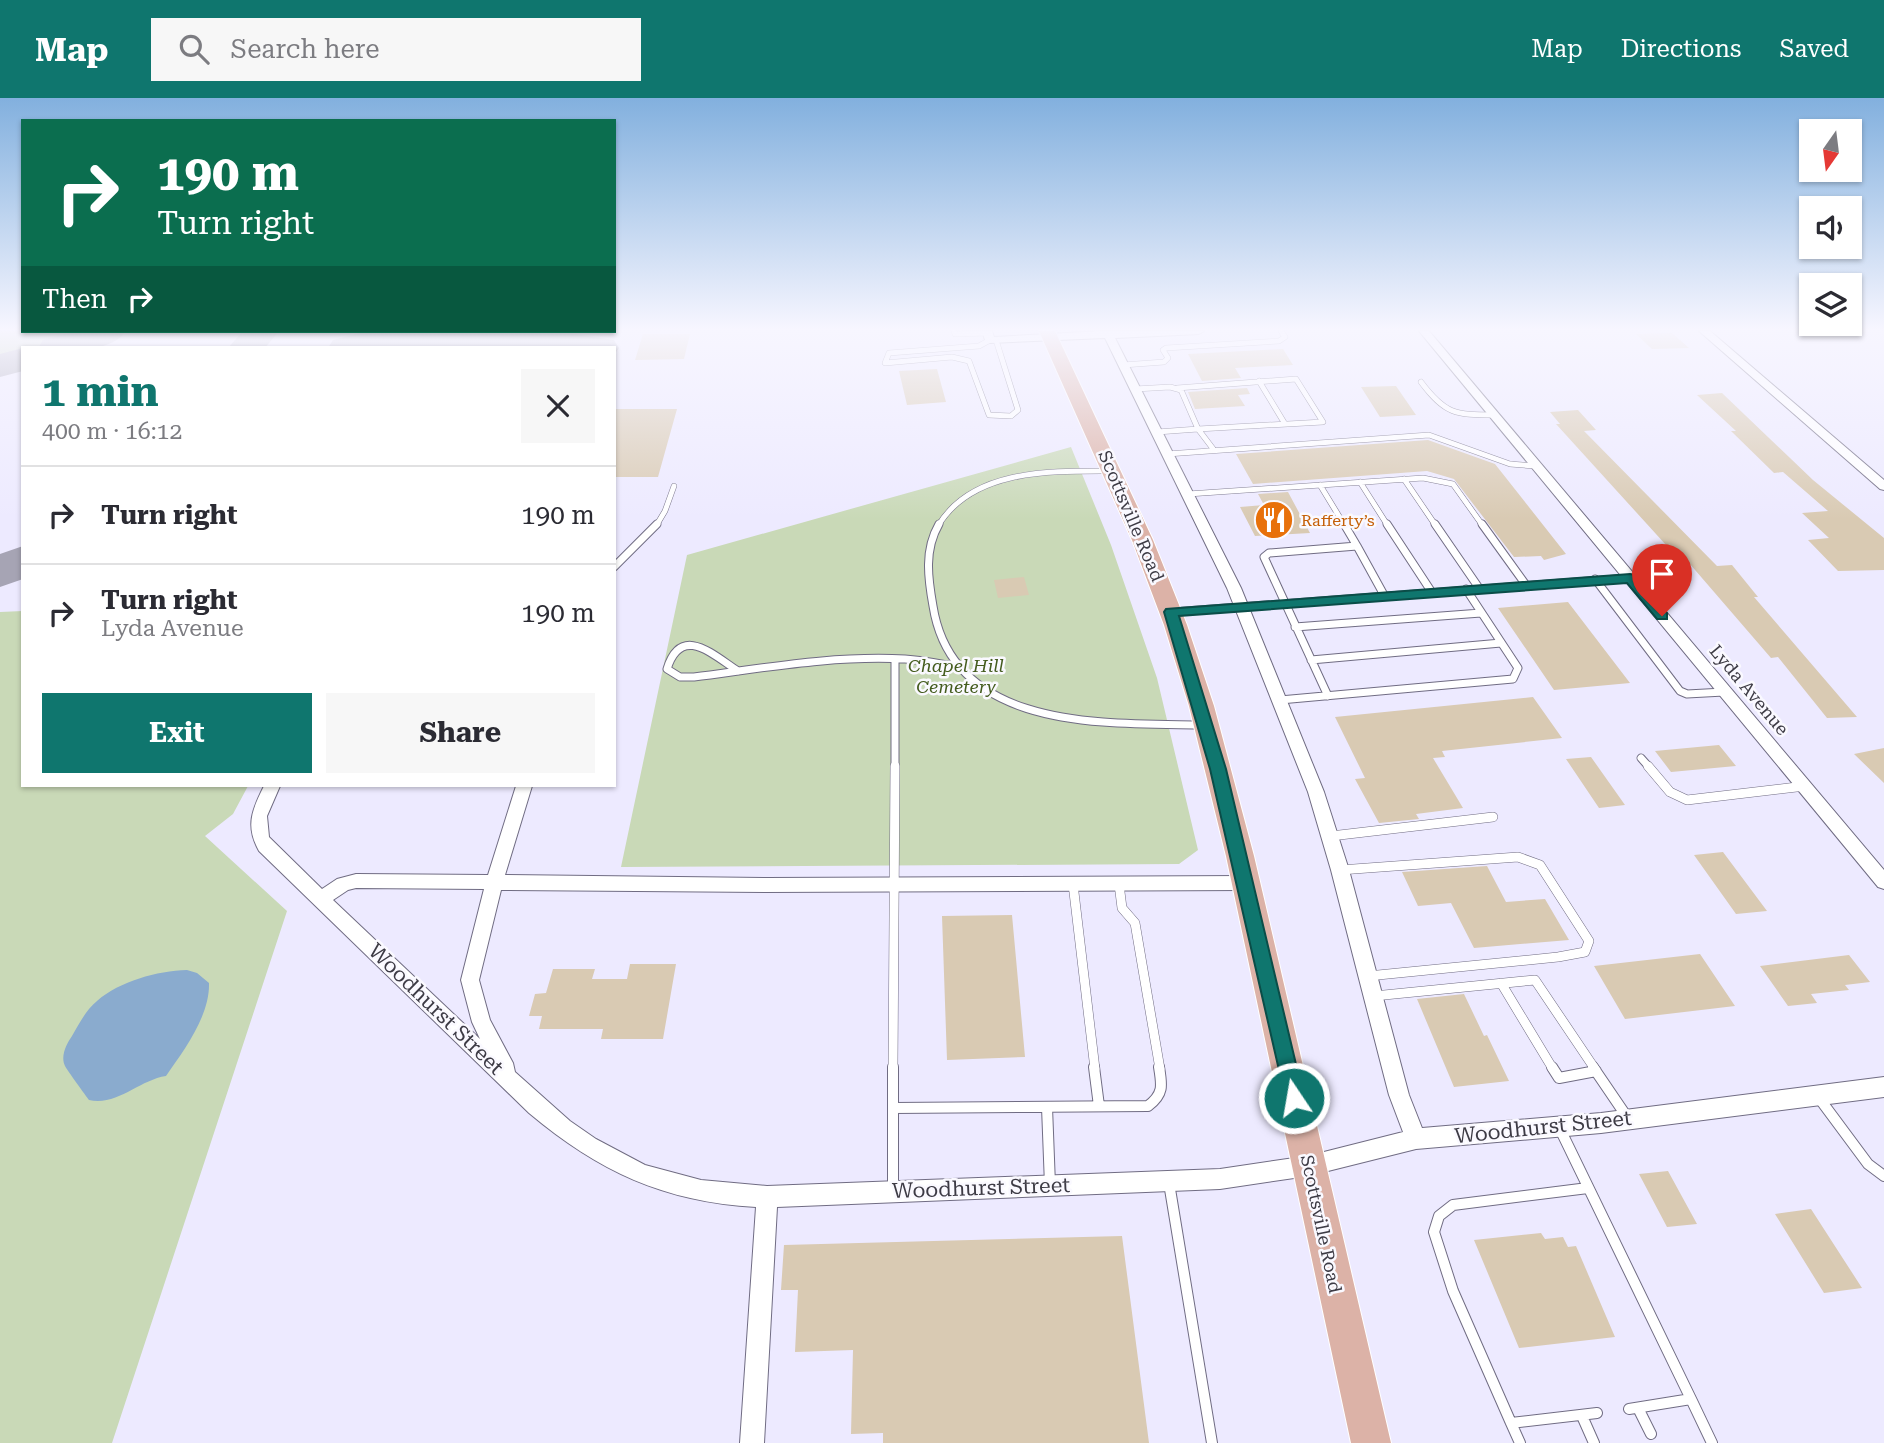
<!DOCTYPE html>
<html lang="en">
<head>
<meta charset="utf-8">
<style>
  :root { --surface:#fff; --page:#f7f7f7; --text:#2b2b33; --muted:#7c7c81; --line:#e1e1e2; --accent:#0f766e }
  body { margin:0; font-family:"Roboto Serif",serif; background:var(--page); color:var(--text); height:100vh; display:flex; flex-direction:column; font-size:26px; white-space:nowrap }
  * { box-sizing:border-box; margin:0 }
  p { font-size:23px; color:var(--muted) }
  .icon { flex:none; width:38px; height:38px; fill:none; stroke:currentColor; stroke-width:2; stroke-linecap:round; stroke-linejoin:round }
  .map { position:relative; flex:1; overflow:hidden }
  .details { position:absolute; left:21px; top:248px; width:595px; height:441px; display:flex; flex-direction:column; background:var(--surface); border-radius:0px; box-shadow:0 2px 5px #0004 }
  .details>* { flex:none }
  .hud { position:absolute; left:21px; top:21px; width:595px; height:214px; border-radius:0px; box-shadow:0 2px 5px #0004; background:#0b6e4f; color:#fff; overflow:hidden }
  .needle { width:46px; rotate:194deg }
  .buttons { position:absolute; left:1799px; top:21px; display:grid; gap:14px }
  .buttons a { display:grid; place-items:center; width:63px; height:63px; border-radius:0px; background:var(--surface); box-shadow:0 2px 5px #0004; font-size:35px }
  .pin { position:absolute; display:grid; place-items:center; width:60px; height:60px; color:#fff; margin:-72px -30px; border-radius:50% 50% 50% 0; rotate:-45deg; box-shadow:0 0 7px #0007 }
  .pin .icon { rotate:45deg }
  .me { position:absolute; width:77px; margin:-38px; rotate:348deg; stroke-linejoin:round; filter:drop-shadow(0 0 5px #0008) }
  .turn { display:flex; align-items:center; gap:24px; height:147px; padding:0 21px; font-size:32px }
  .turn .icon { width:91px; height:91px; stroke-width:2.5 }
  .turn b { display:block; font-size:49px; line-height:60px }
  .then { display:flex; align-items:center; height:66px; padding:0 21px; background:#0003; gap:14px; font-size:26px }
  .round { display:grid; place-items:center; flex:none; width:74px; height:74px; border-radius:0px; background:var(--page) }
  .summary { display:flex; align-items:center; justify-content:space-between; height:119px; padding:0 21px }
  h1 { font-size:42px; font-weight:700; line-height:52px; color:var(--accent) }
  .action { display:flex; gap:14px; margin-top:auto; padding:14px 21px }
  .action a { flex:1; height:80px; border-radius:0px; background:var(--accent); color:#fff; font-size:28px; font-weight:700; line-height:80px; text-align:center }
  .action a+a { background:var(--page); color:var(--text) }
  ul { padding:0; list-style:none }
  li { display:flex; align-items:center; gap:21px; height:98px; padding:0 21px; border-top:2px solid var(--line) }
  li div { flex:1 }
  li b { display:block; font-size:26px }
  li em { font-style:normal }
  header { display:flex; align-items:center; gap:42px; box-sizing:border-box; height:98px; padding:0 35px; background:var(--accent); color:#fff }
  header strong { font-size:33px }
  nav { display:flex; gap:38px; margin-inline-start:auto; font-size:24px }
  .search { width:490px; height:63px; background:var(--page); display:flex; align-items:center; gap:18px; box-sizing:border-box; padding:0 24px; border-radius:0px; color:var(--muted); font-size:26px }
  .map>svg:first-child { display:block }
</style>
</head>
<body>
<header>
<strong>Map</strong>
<div class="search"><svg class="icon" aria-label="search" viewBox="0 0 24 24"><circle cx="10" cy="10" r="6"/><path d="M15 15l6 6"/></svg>Search here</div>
<nav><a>Map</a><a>Directions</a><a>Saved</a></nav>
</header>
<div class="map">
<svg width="1884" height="1345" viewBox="0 0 1884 1345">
  <rect width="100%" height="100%" fill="#edeaff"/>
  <path fill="#c9d9b7" d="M0,233H86L32,250H23V253L0,260Z
    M1071,349L1111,447L1157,580L1198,752L1179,766L621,769L687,457Z
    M23,513V688H248L233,716L205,738L287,813L112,1345H0V514Z"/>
  <path fill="#8aabce" d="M187,872L197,875L209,885C210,918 184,952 166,978C139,982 118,1008 89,1002C86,998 67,972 65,968C60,958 67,945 72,938C79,926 86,912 97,903C120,883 157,873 187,872Z"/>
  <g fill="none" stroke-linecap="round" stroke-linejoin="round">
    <path fill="#a6a4b4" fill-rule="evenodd" d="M74,233H126C110,257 63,251 38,250L43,242Z
      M243,233H279L265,250H228Z
      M360,235L575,236L614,242L619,250L614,257V250H328L333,242Z
      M23,250V273L0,279V256Z
      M23,448V481L0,489V456Z"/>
  </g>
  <path fill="#d9cab3" d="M1672,235L1689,250L1652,251L1636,236Z
    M643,236H690L684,261L635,262Z
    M1283,251L1293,267L1235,270L1241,280L1202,283L1188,256Z
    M937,271L946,304L907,307L899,273Z
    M1396,288L1416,317L1380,319L1361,289Z
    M1247,290L1250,296L1238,297L1245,308L1195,311L1188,294Z
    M1722,295L1813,382L1884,440V472L1838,473L1808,442L1829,440L1802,415L1828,413L1783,374L1774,375L1731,333H1736L1697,297Z
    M614,311H677L658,379H614Z
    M1578,312L1596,332L1584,333L1717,468L1732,467L1758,499H1754L1857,619L1827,620L1778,559L1771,560L1683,458H1676L1556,326H1560L1550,314Z
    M1428,342L1495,366L1566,456L1544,462L1541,458L1514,459L1454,381L1427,373L1253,386L1236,356Z
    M1288,394L1310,435L1255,438L1240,409L1264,407L1258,396Z
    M1024,479L1029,497L998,500L994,482Z
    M1568,504L1630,585L1554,592L1498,510Z
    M1533,599L1562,640L1442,653L1445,659L1433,660L1463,710L1416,716L1419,721L1379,725L1355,681L1365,680L1335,619Z
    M1719,647L1736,668L1671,674L1655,653Z
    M1884,650V685L1854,656Z
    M1591,659L1625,707L1599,710L1566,661Z
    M1723,754L1767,813L1736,816L1694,757Z
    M1487,768L1506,804L1545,801L1569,842L1474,850L1451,805L1418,808L1402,774Z
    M1012,817L1025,959L947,962L942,818Z
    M1700,856L1735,908L1625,921L1594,868Z
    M1849,857L1870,884L1845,887L1849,892L1811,896L1817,905L1788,908L1760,868Z
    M630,866H676L663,941H601L603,931H539L542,918H529L535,896L546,895L553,871H595L592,881H627Z
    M1464,896L1484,938L1487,937L1509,983L1454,989L1417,901Z
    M1668,1073L1697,1126L1667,1129L1639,1076Z
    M1811,1111L1862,1190L1824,1195L1775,1116Z
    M1541,1135L1545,1141L1563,1139L1568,1149L1576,1148L1615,1239L1519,1250L1474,1142Z
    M1122,1138L1149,1345H883V1335L851,1336L853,1252L795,1254L798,1192H781L784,1147Z"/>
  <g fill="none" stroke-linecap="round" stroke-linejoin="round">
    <g stroke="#706c83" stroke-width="6">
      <path id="lane-far3" d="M954,233L955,236L988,235
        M990,242L979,248L889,255L885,265L952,259L969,263L989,317L1011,318L1018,312L996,242
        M1123,267L1164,264L1168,260L1163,252L1166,250L1279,243L1285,239L1281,233
        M1259,283L1285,326
        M1421,284C1445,316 1455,317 1494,317
        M1177,290L1296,281L1323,324L1198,331
        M1135,291L1170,289L1181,292L1198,331L1157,334
        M1198,331L1214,352
        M1167,356L1429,337L1510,366L1535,368
        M1404,381L1436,428
        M1360,384L1388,428
        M1320,387L1345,428
        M1188,396L1423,380L1453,386L1483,428
        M656,428L665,413L674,388
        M938,428C972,371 1051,373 1109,373"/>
    </g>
    <g stroke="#706c83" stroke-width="9">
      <path id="lane-far2" d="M939,426C924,452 928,480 933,508C953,635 1109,625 1204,627
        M1387,426L1431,493
        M1435,426L1479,490
        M1482,426L1526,487
        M1357,448L1384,497
        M614,469L657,426
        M1595,481L1680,593L1687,596L1724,594
        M1172,514L1630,480
        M1295,529L1481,515
        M1311,562L1501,545
        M738,573C712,556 681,526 667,571L680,579H694C764,570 835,557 905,561C923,562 941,566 959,569
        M1328,598L1264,459L1269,455L1357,448L1344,426
        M1280,602L1513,581L1518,570L1466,491
        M1641,660L1649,669
        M895,669V561"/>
    </g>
    <g stroke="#706c83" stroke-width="10">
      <path id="lane-far1" d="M1648,668L1670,694L1687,702L1805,688
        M1331,738L1493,719
        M1340,772L1518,759L1540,767L1589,843L1585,854L1558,859L1368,878
        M1073,786L1095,971
        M1119,786L1122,810L1135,825L1160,971
        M1501,885L1553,971
        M1374,898L1535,882L1595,971
        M893,971L895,668"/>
    </g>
    <g stroke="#706c83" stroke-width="12">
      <path id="lane" d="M1094,969L1099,1008
        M1552,969L1559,980L1596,973
        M1593,969L1627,1019
        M1819,1000L1868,1066L1884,1078
        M1047,1009L1050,1087
        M894,1010L1148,1008C1164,996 1162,987 1159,969
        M1560,1031L1691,1301L1629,1311
        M1169,1085L1212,1345
        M1588,1090L1453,1107L1439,1118L1434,1134L1453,1193L1511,1325L1597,1315
        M893,1094V969
        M1691,1301L1712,1345
        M1638,1310L1651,1336
        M1582,1318L1594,1345
        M1511,1325L1520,1345"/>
    </g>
    <g stroke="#706c83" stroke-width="2">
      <path id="street" d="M982,233H992L994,239L1102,233H1204L1199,236L1115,240L1241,490L1324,694L1349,772L1409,997L1422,1030L1601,1015L1884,979V999L1601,1035L1416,1051L1308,1078L1220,1091L777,1109L764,1345H740L756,1109C664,1104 598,1073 529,1015L259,753C245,728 252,712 264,688H280L267,718L269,739L322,791L337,781L356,776L488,777L516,688H532L505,777L766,780L1245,778L1251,780L1254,785L1251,790L1245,792L766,794L501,792L479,882L490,922L513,965L515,974L570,1023L596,1041L645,1067L701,1082L767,1088L1220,1071L1308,1058L1403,1034L1389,997L1331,772L1308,694L1227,490L1105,240L990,245L985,242ZM356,790L484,791L461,882L472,924L480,941L333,802L348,792Z
        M1419,233H1429L1884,772V791L1878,789Z
        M1699,233H1710L1884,382V392L1880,391Z"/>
    </g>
    <g stroke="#fff" stroke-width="2">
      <path id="primary" d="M1039,233H1055L1153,442L1187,527L1214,608L1254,758L1391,1345H1351L1226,758L1189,608L1164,527L1132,442Z"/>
    </g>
    <use href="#lane-far3" stroke="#fff" stroke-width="5"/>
    <use href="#lane-far2" stroke="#fff" stroke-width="7"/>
    <use href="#lane-far1" stroke="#fff" stroke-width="9"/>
    <use href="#lane" stroke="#fff" stroke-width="10"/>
    <use href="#street" fill="#fff" fill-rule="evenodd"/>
    <use href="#primary" fill="#dcb2a7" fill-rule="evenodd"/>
  </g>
  <linearGradient id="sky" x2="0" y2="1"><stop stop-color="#82b0de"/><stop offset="0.55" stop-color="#f7f6ff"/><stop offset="1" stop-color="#f7f6ff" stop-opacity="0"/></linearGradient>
  <rect width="1884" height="421" fill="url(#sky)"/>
  <path fill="#0f766e" stroke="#0a4d48" stroke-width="2" d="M1630,476L1635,477L1667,515V521H1657L1627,485L1179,518L1226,671L1304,1000L1301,1007L1294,1010L1287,1007L1210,671L1164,514L1166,511Z"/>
  <defs>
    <g id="restaurant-disc" transform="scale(2.0125)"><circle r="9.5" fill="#e8710a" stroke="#faf9ff"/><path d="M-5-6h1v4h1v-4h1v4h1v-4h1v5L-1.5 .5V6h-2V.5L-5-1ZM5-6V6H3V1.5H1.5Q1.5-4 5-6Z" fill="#fff"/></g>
  </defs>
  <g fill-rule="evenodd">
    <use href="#restaurant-disc" x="1274" y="422"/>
  </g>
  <g text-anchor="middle" stroke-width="5" stroke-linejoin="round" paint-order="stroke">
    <g font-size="16" fill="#c56008" stroke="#faf9ff" text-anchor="start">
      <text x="1301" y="428">Rafferty’s</text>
    </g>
    <g font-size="18" fill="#3d3b45" stroke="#faf9ff">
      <text transform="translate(1131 418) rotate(67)" y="6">Scottsville Road</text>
      <text transform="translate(1749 592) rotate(50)" y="6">Lyda Avenue</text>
      <text transform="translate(1321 1126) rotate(78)" y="6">Scottsville Road</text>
    </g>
    <g font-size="18" font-style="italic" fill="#445c1e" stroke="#faf9ff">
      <text x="956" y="574">Chapel Hill<tspan x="956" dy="21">Cemetery</tspan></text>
    </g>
    <g font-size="21" fill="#3d3b45" stroke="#faf9ff">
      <text transform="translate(436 911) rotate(44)" y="7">Woodhurst Street</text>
      <text transform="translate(1543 1029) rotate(-6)" y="7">Woodhurst Street</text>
      <text transform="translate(981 1090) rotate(-2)" y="7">Woodhurst Street</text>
    </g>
  </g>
</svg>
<div class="buttons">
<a><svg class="needle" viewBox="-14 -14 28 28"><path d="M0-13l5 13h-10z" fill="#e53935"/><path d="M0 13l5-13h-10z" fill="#7c7c81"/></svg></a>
<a><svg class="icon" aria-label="sound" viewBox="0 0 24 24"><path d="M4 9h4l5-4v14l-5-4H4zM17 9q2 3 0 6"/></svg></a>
<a><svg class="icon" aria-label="layers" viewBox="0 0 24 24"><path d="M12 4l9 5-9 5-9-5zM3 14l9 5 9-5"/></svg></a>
</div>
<div class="pin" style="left:1662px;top:518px;background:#d93025"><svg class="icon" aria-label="arrive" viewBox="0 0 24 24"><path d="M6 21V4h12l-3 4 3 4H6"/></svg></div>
<svg class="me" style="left:1294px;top:1000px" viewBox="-20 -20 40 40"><circle r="17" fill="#0f766e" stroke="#fff" stroke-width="3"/><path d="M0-11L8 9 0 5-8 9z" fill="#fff"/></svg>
<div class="hud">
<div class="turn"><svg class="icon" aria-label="right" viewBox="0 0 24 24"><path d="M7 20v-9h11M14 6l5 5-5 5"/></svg><div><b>190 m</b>Turn right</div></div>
<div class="then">Then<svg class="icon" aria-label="right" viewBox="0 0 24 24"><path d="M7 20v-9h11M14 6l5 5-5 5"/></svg></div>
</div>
<section class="details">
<div class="summary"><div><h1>1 min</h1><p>400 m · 16:12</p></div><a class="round"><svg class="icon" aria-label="close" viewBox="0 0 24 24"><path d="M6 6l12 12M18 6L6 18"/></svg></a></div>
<ul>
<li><svg class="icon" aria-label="right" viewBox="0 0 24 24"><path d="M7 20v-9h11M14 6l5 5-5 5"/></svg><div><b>Turn right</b></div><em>190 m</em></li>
<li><svg class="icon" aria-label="right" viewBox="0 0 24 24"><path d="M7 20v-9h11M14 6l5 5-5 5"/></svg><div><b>Turn right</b><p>Lyda Avenue</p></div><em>190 m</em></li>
</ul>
<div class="action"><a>Exit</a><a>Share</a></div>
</section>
</div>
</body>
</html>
